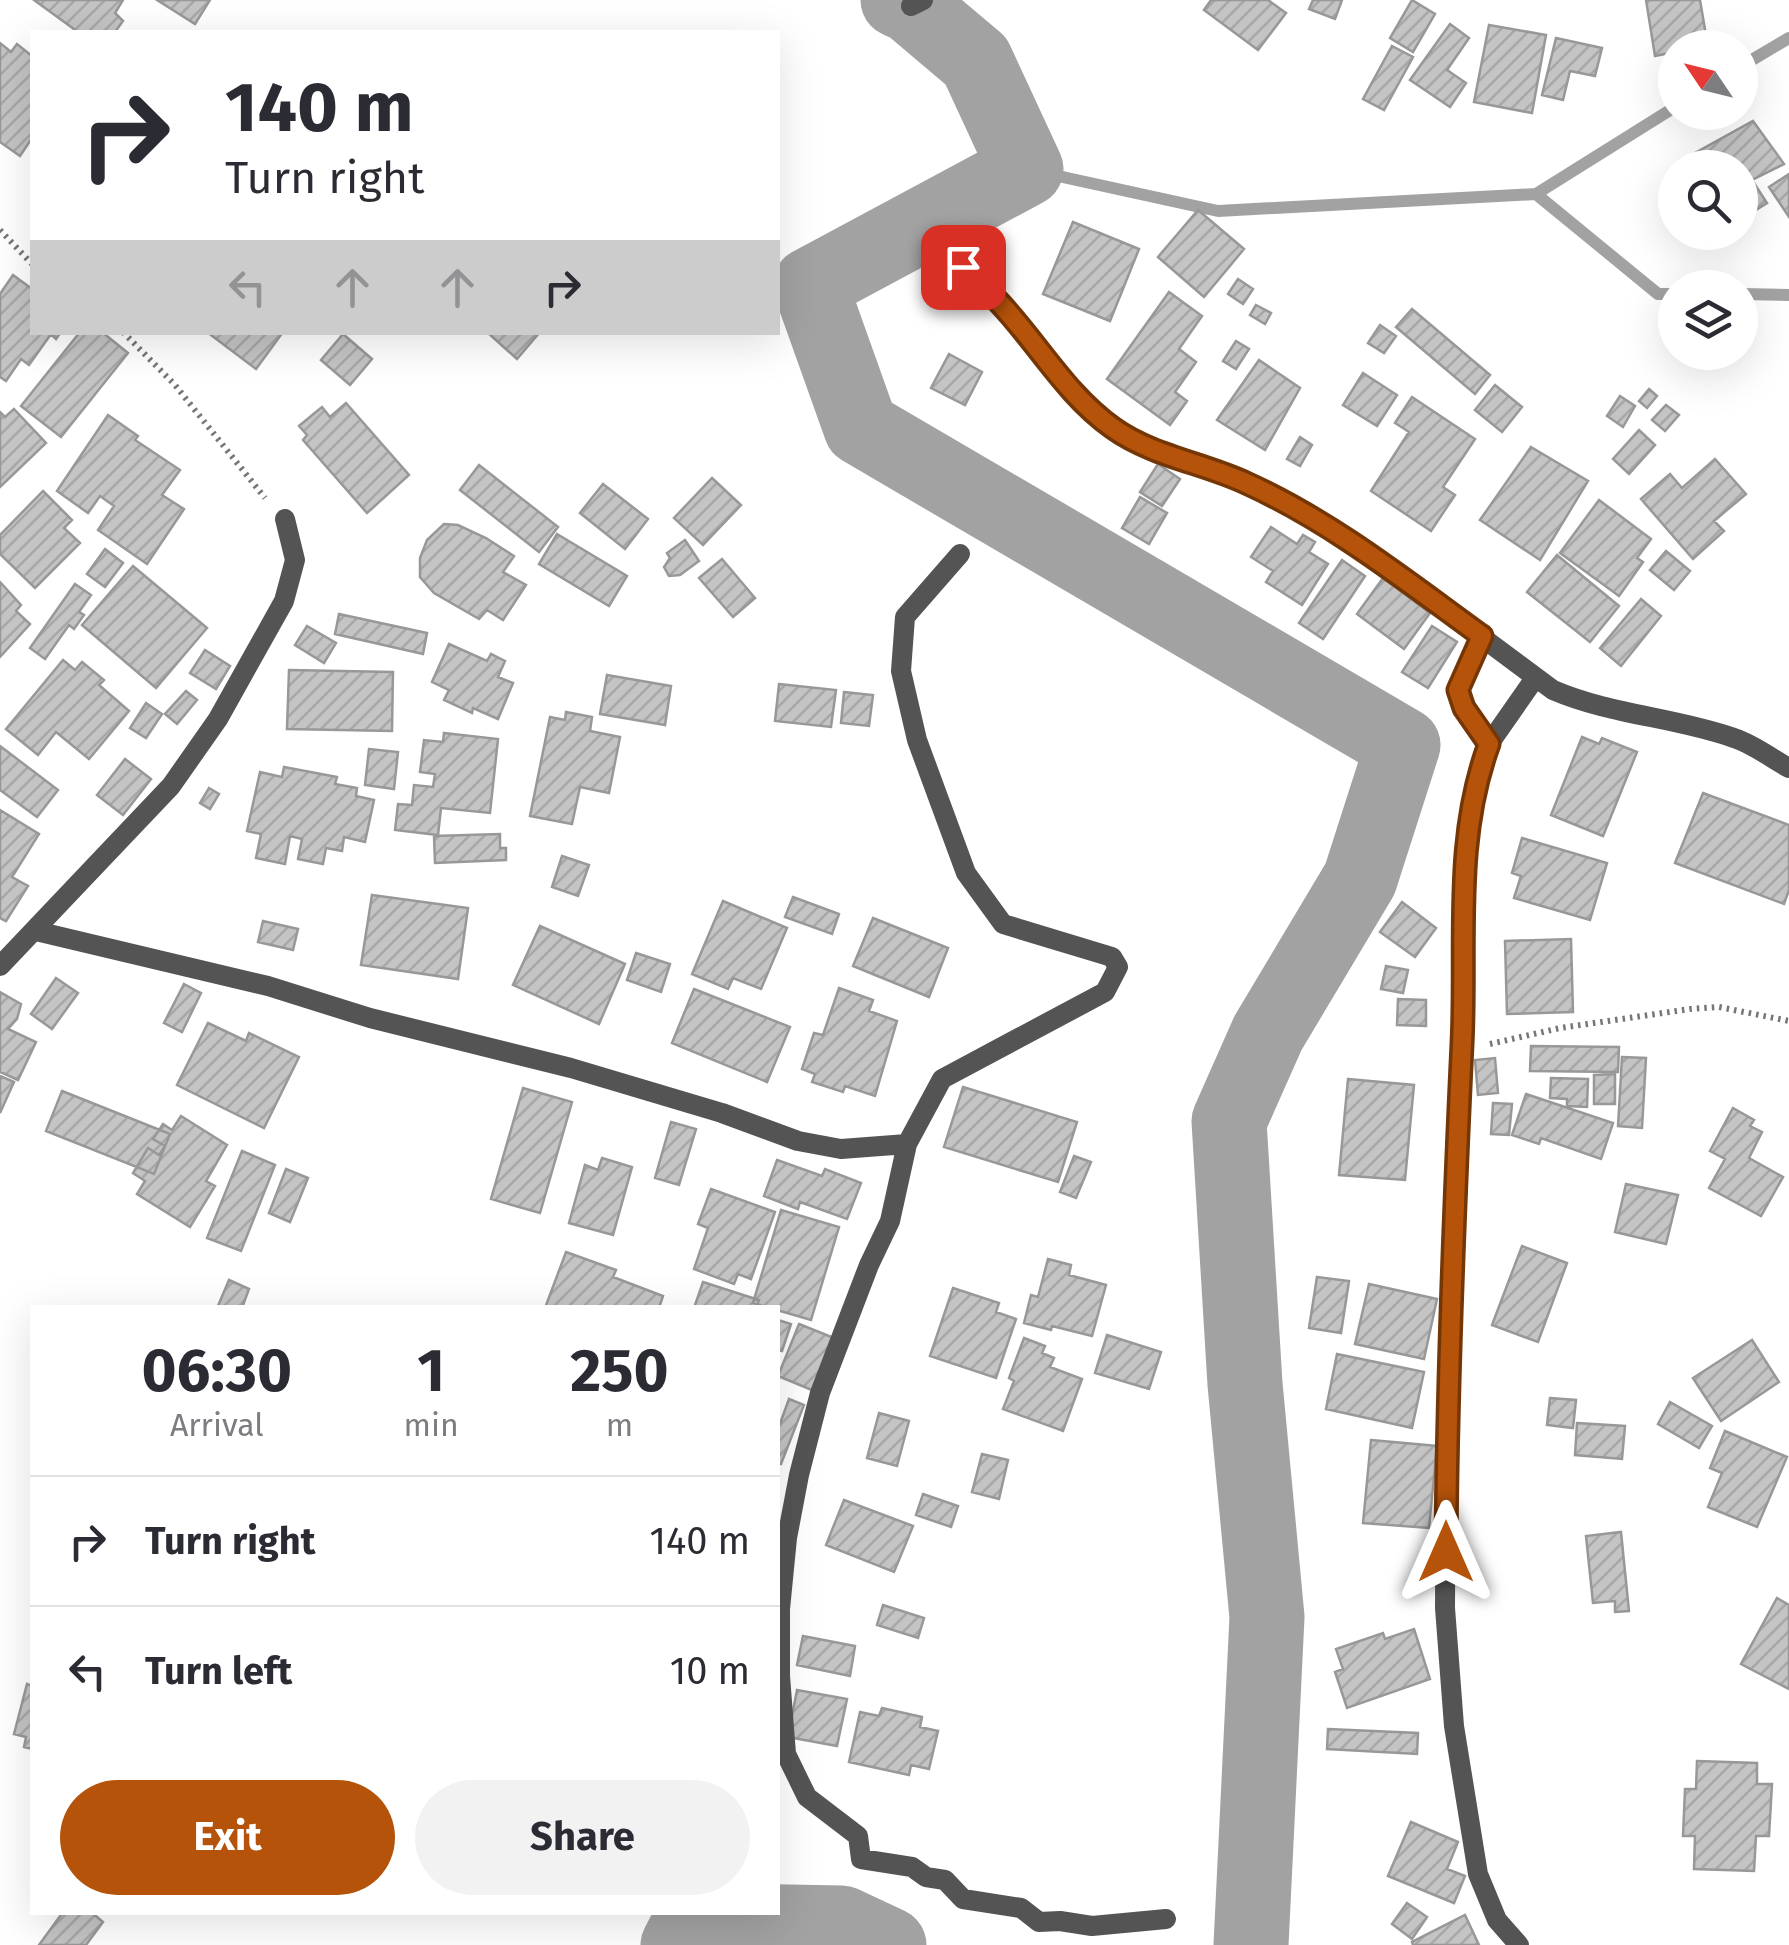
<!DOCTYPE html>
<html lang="en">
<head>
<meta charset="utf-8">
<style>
  :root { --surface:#fff; --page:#f2f2f3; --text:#2b2b33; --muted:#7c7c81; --line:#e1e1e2; --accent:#b45309 }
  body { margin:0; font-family:"Fira Sans",sans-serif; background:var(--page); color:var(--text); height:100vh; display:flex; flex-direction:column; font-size:38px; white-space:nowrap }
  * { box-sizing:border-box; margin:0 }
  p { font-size:32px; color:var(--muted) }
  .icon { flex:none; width:55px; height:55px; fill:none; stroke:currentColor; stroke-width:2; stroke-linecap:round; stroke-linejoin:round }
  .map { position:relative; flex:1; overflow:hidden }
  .side { position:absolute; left:30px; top:1305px; width:750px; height:610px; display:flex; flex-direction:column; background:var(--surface); border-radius:0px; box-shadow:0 10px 40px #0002 }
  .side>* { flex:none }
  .guide { position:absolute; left:30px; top:30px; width:750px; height:305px; border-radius:0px; box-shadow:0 10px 40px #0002; background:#fff; color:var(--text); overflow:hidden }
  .needle { width:65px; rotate:305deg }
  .tools { position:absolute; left:1658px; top:30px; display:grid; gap:20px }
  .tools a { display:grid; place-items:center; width:100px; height:100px; border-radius:50%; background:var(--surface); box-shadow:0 10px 40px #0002; font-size:50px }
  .pin { position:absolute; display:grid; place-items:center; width:85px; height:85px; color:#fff; margin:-42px; border-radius:20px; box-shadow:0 5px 15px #0006 }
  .me { position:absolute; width:110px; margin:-55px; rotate:0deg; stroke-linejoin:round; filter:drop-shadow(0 0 8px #0008) }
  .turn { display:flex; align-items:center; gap:35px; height:210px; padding:0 30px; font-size:45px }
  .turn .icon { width:130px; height:130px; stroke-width:2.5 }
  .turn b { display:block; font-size:70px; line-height:85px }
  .lanes { display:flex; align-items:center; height:95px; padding:0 30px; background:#0003; justify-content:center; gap:50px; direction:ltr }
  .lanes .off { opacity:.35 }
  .eta { display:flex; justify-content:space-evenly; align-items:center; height:170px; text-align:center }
  .eta b { font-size:60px; font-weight:700; line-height:70px }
  .cta { display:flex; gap:20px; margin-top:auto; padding:20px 30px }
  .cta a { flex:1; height:115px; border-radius:60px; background:var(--accent); color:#fff; font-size:40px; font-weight:700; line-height:115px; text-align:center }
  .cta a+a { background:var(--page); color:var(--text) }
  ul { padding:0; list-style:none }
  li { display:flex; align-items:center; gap:30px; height:130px; padding:0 30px; border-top:2px solid var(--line) }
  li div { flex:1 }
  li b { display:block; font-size:38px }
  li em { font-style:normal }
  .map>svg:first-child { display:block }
</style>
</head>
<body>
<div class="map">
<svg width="1789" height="1945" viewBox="0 0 1789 1945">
  <defs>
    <pattern id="building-hatch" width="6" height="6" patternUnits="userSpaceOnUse" patternTransform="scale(2.5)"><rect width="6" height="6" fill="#c4c4c4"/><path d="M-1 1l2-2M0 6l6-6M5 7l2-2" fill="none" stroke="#a7a7a7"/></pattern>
  </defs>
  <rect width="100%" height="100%" fill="#fff"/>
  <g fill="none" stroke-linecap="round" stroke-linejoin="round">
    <path stroke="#a2a2a2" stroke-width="12" d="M1740,67L1789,38
      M1026,169L1218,211L1536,194L1675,107
      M1536,194L1658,294H1675
      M1740,294L1789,295"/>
    <path stroke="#a2a2a2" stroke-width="75" d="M898,0L911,6L976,61L1026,169L810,285L861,428L1403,745L1360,879L1268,1033L1229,1121L1245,1384L1267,1617L1251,1945
      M678,1945L691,1920L842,1923L889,1945"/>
  </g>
  <path fill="url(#building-hatch)" stroke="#989898" stroke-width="2.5" d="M34,0H123L115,13L123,21L115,32H78Z
    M157,0H210L195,24Z
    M1211,0H1268L1286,13L1258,50L1204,10Z
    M1313,0H1342L1335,19L1309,9Z
    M1412,0L1435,14L1413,52L1390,38Z
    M1646,0H1700L1708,47L1675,48V52L1655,56Z
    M1450,24L1469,38L1447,70L1466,83L1450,107L1410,80Z
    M1489,25L1546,35L1532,113L1474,102Z
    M1556,38L1602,48L1595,76L1570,71L1563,100L1542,95Z
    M0,43L11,52L17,44L32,56V138L20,156L0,142Z
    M1392,46L1413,57L1384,110L1363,99Z
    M1665,67H1675V85H1664Z
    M1753,121L1784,164L1752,180L1767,203L1740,220V168H1703L1695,153Z
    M1789,174V217L1769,187Z
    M1198,210L1244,249L1204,297L1158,257Z
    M1073,222L1139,249L1110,321L1043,294Z
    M13,275L32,289V332H61L56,339L51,334L29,365L21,359L6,381L0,377V294Z
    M1238,279L1253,289L1243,304L1228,294Z
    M1169,292L1202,316L1179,349L1196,362L1175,392L1187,401L1170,425L1107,379Z
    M1256,305L1271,313L1265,324L1250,315Z
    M1412,309L1490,375L1475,394L1396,327Z
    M1380,325L1396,336L1384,353L1368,343Z
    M80,332H102L128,353L61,437L21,406Z
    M207,332H283L256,369Z
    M487,332H540L517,359Z
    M343,334L372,359L350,385L321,360Z
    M1236,341L1249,349L1236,369L1223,361Z
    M949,354L982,372L965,405L931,388Z
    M1259,360L1300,388L1265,450L1217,420Z
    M1363,373L1397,395L1377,426L1343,405Z
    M1495,385L1522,407L1502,432L1475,410Z
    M1649,389L1657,396L1647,408L1639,401Z
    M1620,396L1635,406L1623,427L1607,416Z
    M1412,397L1475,439L1443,487L1455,495L1431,531L1371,491L1409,432L1395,423Z
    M346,403L409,475L367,513L303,440L307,435L299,426L322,407L330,417Z
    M1666,405L1679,415L1665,431L1652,420Z
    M14,409L46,443L0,487V412L5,417Z
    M108,415L138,436L135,440L180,470L162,495L184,509L147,564L98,530L114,506L100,496L88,513L57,491Z
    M1639,430L1655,445L1629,474L1613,459Z
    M1300,437L1312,445L1300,466L1287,459Z
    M1531,447L1588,481L1540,560L1480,520Z
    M1715,459L1746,494L1714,521L1724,531L1693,559L1641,499L1670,474L1682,488Z
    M1158,464L1180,479L1162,506L1140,492Z
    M479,465L558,527L539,552L460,490Z
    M712,478L741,505L703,545L674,518Z
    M603,484L648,519L625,549L580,513Z
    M43,491L72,520L64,528L80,543L35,588L0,554V535Z
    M1140,497L1167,513L1149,544L1122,528Z
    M1599,500L1651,539L1637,558L1643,562L1619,596L1560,553Z
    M444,524L458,525L486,538L514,556L503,572L526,585L503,620L487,610L479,619L434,593L420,577V558L427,540Z
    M1271,527L1297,544L1303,535L1315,542L1309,552L1328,564L1302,605L1266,582L1273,571L1251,557Z
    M557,534L627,576L609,606L539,564Z
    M685,540L699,561L680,575L669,576L664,567L670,558L667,553Z
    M105,549L123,563L105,587L87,574Z
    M1666,551L1690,571L1674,590L1650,570Z
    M1557,555L1619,606L1590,642L1527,592Z
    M722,559L755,598L733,617L699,578Z
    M1342,560L1365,576L1323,639L1299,623Z
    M133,566L207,628L156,688L82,625Z
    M1383,578L1430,613L1404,649L1357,614Z
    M0,582L21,605L16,611L30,624L0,657Z
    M75,584L91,595L79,612L84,615L74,629L69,625L45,659L30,648Z
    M1641,599L1661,616L1621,666L1600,648Z
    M339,614L427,633L423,654L335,634Z
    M307,626L336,643L324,663L295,645Z
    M1432,626L1457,642L1428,688L1402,672Z
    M449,644L487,661L491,654L505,661L498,677L513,683L498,719L473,708L472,713L444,700L449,690L432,682Z
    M205,650L230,666L216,689L190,673Z
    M63,660L75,670L82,662L104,680L99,685L129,711L89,759L56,732L38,755L6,729Z
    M289,670L393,672L392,731L287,729Z
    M607,675L671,686L665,725L600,714Z
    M779,684L836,690L831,727L775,721Z
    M186,691L197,700L177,724L165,714Z
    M844,692L873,695L869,726L841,723Z
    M146,703L162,714L146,738L130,728Z
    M566,712L592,717L590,731L620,737L609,793L580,787L572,824L530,816L550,717L565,720Z
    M444,733L498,739L490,813L441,808L438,835L395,830L398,804L412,805L414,785L433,787L435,774L420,772L424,740L443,742Z
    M1582,737L1599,744L1602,738L1637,752L1603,836L1551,815Z
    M0,746L58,790L37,817L0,790Z
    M369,749L398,752L394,789L365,785Z
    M125,759L151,779L123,815L97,795Z
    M284,767L337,777L335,784L357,788L356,796L374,800L365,842L344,837L342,851L326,848L323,864L298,859L302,839L290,836L285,864L256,858L261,834L247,831L260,772L282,777Z
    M209,788L219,794L210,809L200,803Z
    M1703,793L1789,825V890L1784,904L1675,863Z
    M0,810L39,834L12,877L28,886L6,921L0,918Z
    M500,834V848H506V860L435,863L434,836Z
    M1522,838L1607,863L1590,920L1514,898L1521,876L1512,873Z
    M562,856L589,865L578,896L552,887Z
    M372,895L468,908L458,979L361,965Z
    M793,897L839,914L832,934L785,917Z
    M723,901L787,928L761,989L733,978L728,989L692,974Z
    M1402,902L1436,928L1415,957L1380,932Z
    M873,918L948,948L929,997L853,966Z
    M263,921L298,929L293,950L258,942Z
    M540,926L625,964L599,1024L513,985Z
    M1571,939L1573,1012L1507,1014L1505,941Z
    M636,953L670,964L661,992L627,980Z
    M1386,966L1408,970L1403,993L1381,989Z
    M56,978L78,993L52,1029L31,1014Z
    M184,984L201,993L182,1032L164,1023Z
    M839,988L873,1000L869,1011L897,1021L875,1096L845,1086L843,1092L812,1082L815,1074L802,1069L814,1033L823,1035Z
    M694,989L790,1027L767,1082L672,1043Z
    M0,992L21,1004L17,1019L8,1029L36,1042L18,1080L0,1072Z
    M1398,999L1426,1000V1026L1397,1025Z
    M208,1023L246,1041L249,1033L299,1057L264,1128L177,1085Z
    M1531,1046L1619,1047L1618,1072L1530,1071Z
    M1622,1057L1646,1058L1642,1128L1618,1126Z
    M1495,1058L1498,1093L1478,1095L1475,1060Z
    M1615,1074V1104H1594V1075Z
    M0,1076L14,1082L0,1113Z
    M1551,1078L1588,1079L1587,1107L1567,1106V1099L1550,1098Z
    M1348,1079L1414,1085L1405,1180L1339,1175Z
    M963,1087L1077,1122L1058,1182L944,1147Z
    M523,1088L572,1102L540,1213L491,1199Z
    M62,1091L170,1134L154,1174L46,1131Z
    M1526,1094L1613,1123L1601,1159L1541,1138L1539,1144L1512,1135Z
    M1493,1103L1512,1104L1509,1135L1491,1134Z
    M1733,1108L1754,1120L1750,1126L1762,1132L1749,1158L1783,1177L1761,1216L1709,1188L1725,1159L1710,1151Z
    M181,1116L227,1145L206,1181L215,1186L190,1227L137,1194L145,1181L133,1173L148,1148L159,1155L165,1146L153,1139L163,1124L172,1130Z
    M671,1122L696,1129L679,1185L655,1178Z
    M242,1151L275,1165L241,1251L207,1238Z
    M1074,1156L1091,1162L1076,1198L1060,1192Z
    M602,1158L632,1167L613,1235L569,1223L585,1165L598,1170Z
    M777,1160L822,1176L825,1169L861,1183L847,1219L800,1202L798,1209L764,1196Z
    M286,1169L308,1178L290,1222L269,1213Z
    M1626,1184L1678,1195L1666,1244L1615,1232Z
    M711,1189L775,1212L751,1279L738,1274L734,1284L694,1269L708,1228L698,1224Z
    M781,1210L839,1227L811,1320L753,1303Z
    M1522,1246L1567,1263L1538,1342L1492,1325Z
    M566,1252L616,1270L613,1277L663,1296L659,1308H545Z
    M1048,1259L1071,1265L1069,1275L1106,1285L1092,1336L1052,1326L1051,1330L1024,1323L1031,1295L1038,1297Z
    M1317,1277L1349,1281L1341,1333L1309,1328Z
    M229,1280L249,1289L242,1308L218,1306Z
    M703,1282L759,1300L756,1308H694Z
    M1369,1284L1437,1299L1424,1359L1355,1344Z
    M953,1288L999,1303L996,1312L1016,1319L996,1378L930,1356Z
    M778,1320L791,1324L782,1351L778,1350Z
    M799,1324L834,1338L812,1390L778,1376Z
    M1107,1335L1161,1352L1149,1389L1095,1373Z
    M1024,1338L1045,1346L1042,1353L1054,1358L1050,1367L1082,1379L1063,1431L1003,1409L1014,1381L1009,1378Z
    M1752,1340L1779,1382L1721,1421L1693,1378Z
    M1337,1354L1424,1372L1412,1428L1326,1409Z
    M1550,1398L1576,1400L1573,1428L1547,1425Z
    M789,1399L804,1405L781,1464L778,1463V1429Z
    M1670,1402L1712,1426L1699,1448L1658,1424Z
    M879,1413L909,1421L897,1466L867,1458Z
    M1577,1423L1625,1426L1622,1459L1575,1455Z
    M1725,1431L1787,1457L1757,1527L1708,1507L1722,1473L1710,1468Z
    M1371,1440L1437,1446L1429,1528L1363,1523Z
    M982,1454L1008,1460L999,1499L972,1492Z
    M923,1494L958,1506L951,1527L916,1515Z
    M844,1500L913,1526L894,1572L826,1545Z
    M1621,1532L1629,1611L1615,1612V1601L1593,1603L1586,1536Z
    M1777,1598L1789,1605V1689L1741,1664Z
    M883,1605L924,1618L918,1638L877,1625Z
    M1414,1629L1430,1679L1347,1708L1335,1672L1343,1669L1336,1649L1383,1633L1385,1639Z
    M803,1636L855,1646L850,1676L797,1665Z
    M27,1684L32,1686V1749L24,1747L26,1737L14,1734Z
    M797,1690L847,1699L837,1746L788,1737Z
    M882,1708L922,1717L920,1727L938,1731L929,1769L911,1765L909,1775L849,1762L860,1712L879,1716Z
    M1328,1729L1418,1733L1417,1754L1327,1749Z
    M1697,1761L1757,1763V1784H1772L1769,1836H1756L1754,1871L1694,1869L1695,1836H1683L1685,1789H1696Z
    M1411,1822L1458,1842L1447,1869L1465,1876L1454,1903L1388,1876Z
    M1407,1903L1427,1917L1412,1939L1392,1924Z
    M63,1912H91L103,1922L86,1945H39Z
    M1465,1915L1479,1945H1413L1412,1942Z"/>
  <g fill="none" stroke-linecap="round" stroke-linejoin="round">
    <path stroke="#767676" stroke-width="6" stroke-dasharray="2.5 5" stroke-linecap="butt" d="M0,230L32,264
      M123,332L175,385L265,498
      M1490,1044L1560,1028L1690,1009L1719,1007L1789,1021"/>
    <path stroke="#545454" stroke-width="20" d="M911,6L923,0
      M963,267L1007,310L1065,383L1112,428L1141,444L1246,483L1316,520L1366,551L1553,690C1611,715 1675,717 1734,738C1753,744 1771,758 1789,768
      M960,554L905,617L901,671L917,740L966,873L1003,924L1112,957L1118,967L1105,992L942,1079L907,1144L890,1221L869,1265L820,1393L799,1475L787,1538L780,1609V1676L786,1754L807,1797L858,1836L861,1859L912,1867L926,1877L945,1880L963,1899L1021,1908L1039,1922L1060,1921L1092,1926L1166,1919
      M1482,636L1459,689L1464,708L1489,744
      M36,931L268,986L370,1018L571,1068L722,1113L798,1141L841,1149L907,1144
      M0,966L171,786L218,719L284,601L295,560L285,519
      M1519,1945L1497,1920L1478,1874L1454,1726L1445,1608L1446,1420L1462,1041L1463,892L1469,822L1478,772L1489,744L1535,678"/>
  </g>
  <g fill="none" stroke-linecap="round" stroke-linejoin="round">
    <g stroke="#753606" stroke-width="25">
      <path id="route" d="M963,267C978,281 993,295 1006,310C1041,349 1069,397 1113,428C1152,456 1203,463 1246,483C1332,522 1406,581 1482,636L1458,690L1464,708L1489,744C1453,841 1467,943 1462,1044C1454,1213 1447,1382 1446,1552"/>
    </g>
    <use href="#route" stroke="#b45309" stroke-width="18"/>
  </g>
</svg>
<div class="tools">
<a><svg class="needle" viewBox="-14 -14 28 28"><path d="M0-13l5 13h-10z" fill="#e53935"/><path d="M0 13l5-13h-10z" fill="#7c7c81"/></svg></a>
<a><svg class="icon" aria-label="search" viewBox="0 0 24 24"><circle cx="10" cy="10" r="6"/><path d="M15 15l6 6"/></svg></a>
<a><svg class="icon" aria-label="layers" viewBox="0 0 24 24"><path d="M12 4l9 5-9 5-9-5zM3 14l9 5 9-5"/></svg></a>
</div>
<div class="pin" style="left:963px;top:267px;background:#d93025"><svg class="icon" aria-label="arrive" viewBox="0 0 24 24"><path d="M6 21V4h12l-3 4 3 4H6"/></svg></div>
<svg class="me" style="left:1446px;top:1552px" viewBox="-20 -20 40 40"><path d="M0-17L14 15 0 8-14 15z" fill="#b45309" stroke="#fff" stroke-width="4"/></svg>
<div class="guide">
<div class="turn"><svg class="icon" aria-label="right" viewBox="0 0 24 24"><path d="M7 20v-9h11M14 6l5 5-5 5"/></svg><div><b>140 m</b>Turn right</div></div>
<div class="lanes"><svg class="icon off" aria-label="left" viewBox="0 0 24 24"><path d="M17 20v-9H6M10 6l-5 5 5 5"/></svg><svg class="icon off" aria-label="ahead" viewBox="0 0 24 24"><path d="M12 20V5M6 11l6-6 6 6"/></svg><svg class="icon off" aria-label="ahead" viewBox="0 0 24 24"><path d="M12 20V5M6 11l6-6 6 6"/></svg><svg class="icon" aria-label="right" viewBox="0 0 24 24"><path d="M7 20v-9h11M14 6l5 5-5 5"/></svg></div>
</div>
<section class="side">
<div class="eta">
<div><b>06:30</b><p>Arrival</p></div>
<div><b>1</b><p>min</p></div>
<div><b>250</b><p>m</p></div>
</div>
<ul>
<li><svg class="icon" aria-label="right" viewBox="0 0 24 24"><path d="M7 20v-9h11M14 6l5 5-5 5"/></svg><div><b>Turn right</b></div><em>140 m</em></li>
<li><svg class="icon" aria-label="left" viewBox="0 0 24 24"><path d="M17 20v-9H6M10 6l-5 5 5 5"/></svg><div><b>Turn left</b></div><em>10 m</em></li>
</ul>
<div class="cta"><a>Exit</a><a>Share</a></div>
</section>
</div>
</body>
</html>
